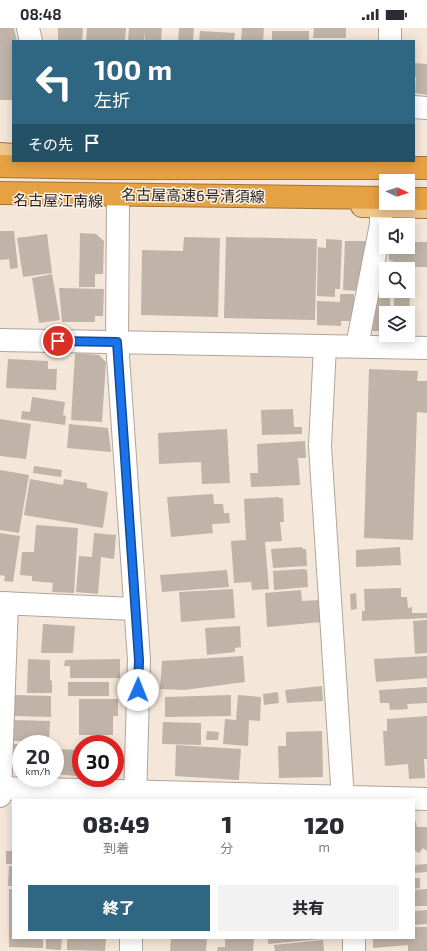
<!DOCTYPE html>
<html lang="ja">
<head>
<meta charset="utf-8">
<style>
  :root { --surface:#fff; --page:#f2f2f3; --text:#2b2b33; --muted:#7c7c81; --accent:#2f6681 }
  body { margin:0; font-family:"Exo 2","Noto Sans JP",sans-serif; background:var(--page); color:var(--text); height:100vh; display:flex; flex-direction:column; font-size:15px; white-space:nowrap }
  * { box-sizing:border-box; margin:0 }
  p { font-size:13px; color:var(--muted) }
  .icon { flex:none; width:22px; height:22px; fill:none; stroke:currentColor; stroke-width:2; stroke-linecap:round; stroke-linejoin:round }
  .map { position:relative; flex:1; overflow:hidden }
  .panel { position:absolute; left:12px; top:771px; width:403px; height:140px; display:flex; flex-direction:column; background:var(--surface); border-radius:0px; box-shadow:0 2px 10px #0003 }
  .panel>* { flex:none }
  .hud { position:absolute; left:12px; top:12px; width:403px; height:122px; border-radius:0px; box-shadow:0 2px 10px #0003; background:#2f6681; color:#fff; overflow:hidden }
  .needle { width:26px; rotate:94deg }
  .controls { position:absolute; left:379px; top:146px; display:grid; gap:8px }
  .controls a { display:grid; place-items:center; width:36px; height:36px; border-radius:0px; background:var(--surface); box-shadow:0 2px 10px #0003; font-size:20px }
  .speed { position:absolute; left:12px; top:707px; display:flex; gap:8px; font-size:20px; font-weight:700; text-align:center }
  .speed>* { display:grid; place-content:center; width:52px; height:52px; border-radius:50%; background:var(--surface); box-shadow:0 2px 10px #0003; line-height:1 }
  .speed small { font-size:10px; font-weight:400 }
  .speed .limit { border:6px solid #d22; background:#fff; color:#111 }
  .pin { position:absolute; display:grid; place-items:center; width:34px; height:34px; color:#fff; margin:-17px; border:2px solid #fff; border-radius:50%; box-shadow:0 1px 4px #0007 }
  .me { position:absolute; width:44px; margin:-22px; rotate:1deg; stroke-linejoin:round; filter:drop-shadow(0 0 3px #0008) }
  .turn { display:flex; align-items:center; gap:14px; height:84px; padding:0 16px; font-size:18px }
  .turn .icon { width:52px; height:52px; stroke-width:2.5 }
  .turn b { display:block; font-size:28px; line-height:34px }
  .then { display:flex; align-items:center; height:38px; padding:0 16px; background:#0003; gap:8px; font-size:15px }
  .eta { display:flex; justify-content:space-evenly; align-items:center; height:68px; text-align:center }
  .eta b { font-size:24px; font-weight:800; line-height:28px }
  .action { display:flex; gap:8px; margin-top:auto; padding:8px 16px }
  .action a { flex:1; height:46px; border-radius:0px; background:var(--accent); color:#fff; font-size:16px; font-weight:800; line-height:46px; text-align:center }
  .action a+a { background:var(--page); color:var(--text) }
  .status { display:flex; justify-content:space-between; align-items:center; height:28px; padding:0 20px; background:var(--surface); direction:ltr }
  .status svg { height:11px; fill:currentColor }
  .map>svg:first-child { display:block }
</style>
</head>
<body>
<div class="status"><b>08:48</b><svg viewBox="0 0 49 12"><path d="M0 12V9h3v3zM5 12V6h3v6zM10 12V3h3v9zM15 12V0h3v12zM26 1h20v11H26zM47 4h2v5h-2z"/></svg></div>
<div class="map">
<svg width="427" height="923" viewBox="0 0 427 923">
  <rect width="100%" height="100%" fill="#f4e6d9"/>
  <path fill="#c0b3a7" d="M0,0H14L17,13H13V72H0Z
    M58,0H83L82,13H58Z
    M87,0H126L125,13H86Z
    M129,0H162L161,13H145L144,4V13H128Z
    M179,0H194L193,13H178Z
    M242,0H264L263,13H241Z
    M314,0H346V10H313Z
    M200,3L235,5L234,13H199Z
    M272,3H309V13H272Z
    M414,35L427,36V67L415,65L416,49H414Z
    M0,203H14L18,240L10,241L9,231L0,232Z
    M80,205L96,206L104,213L103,246H95V259H79Z
    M47,206L52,245L23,249L17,210Z
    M184,209L220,210L218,289L141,287L142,222L183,223Z
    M226,209L317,211L315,292L224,290Z
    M326,211L342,212L340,261H335V269L317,268L318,219L326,220Z
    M345,213H370L359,263L343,262Z
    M408,214H427V239H409L389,232V219H408Z
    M52,246L60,292L39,295L32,250Z
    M380,254H386V263H390V285H386V303H369Z
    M408,257H410L409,302L408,285H394V263H408Z
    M59,260L104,261L103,288H95V294H62Z
    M340,266H354V293H341V298L317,297V273L340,274Z
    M75,325L99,327L106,334L102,394L71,392Z
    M8,331L48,333V341H57L56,362L6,360Z
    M369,341L418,343L417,353H427V385L417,384L413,512L364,510Z
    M32,369L65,374L63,387L66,388L65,397L21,391L22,383L30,384Z
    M293,381L294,399H302V406L262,407L261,382Z
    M0,391L31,396L26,431L0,428Z
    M69,396L108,400L111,424L67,420Z
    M227,401L230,455L202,456L201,434L159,436L158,405Z
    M305,413L306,430H298L300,457L251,459L250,445H258L257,416Z
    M34,438L62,442L61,449L33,445Z
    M0,442L29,447L19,505L0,502Z
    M30,451L63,457L64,451L87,455V460L108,464L103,500L24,487Z
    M213,466L214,476H223L224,485H229L230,495L212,496L213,505L171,509L167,469Z
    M279,469V470H283L284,494H280L282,513L265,514L269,561L252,562L251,554L234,555L231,513L246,512L244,471Z
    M36,497L78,500L74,565L52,564L53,555L32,553V548L20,547L22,524H34Z
    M0,505L20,508L13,554L4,553L5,548L0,547Z
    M94,505L116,507L114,531L101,529L98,566L76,564L79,528L92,529Z
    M302,519L303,521H306L307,538L273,540L271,521Z
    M400,519L401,537L356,539V522Z
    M304,541L307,542L308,559L274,562L273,543Z
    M227,542L229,559L162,564L160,547Z
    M401,560V569H407L408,580L412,579V585H427V590L362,593V583H365L364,561Z
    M233,561L235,590L181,594L179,564Z
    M301,562L302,573L320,572L322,594L267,599L265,565Z
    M356,565L357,581L351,582L350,566Z
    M427,592V625L415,626L413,593Z
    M43,596L75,598L73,625H41Z
    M240,598L241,619L235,620V624L207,627L205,600Z
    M243,628L245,654L184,662L160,661L162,633Z
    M427,628V650L376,654L374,631Z
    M28,631L50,632V652L52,653V665H27Z
    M120,631V650H70V638H64L65,632Z
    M68,654H109V668H68Z
    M322,658L323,673L287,675L285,662Z
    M427,659V675L407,676L408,681L390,682L389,675H380L379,662Z
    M278,664L279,675L264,677L263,666Z
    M15,667L51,668V689L14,688Z
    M231,667V688L165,689V669Z
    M238,667L261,669L260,693L249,692L248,718L223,716L225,691L236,692Z
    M79,671H118V688H113V707H79Z
    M427,688V731H424L425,750L409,751L408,736L385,738L383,703H387V691Z
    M14,692L50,693L49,713H13Z
    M163,694L201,695V717L162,716Z
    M207,703L219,704L218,712H206Z
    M322,703L323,749L279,750L278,718H286V704Z
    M13,716H21V739H12Z
    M176,717L241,721L239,752L175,748Z
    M58,721L79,722L76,748L55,746Z
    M414,788L417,799H427V823L423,820L419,825L414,822Z
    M6,823H13V836H6Z
    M427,836V844L414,845V837Z
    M9,838H13V858H8Z
    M414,850H420V860L414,861Z
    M9,861H13V910H43V920L9,919Z
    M427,861V878H414V862Z
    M427,882V896L414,897V883Z
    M414,899H427V923H408V917L373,920V910H414Z
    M46,910H62L61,922L46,921Z
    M67,910H106L105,923L67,922Z
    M171,910H207L206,923H170Z
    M225,910H254L253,923H217L218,919H225Z
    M268,910H321V911L268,916Z
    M323,912L324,923H275L274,917Z"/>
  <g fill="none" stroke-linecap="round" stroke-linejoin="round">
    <g stroke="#b2a498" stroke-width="24">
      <path id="minor" d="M28,0L31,13
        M390,0V13
        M414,79L427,80
        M118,174L117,314L139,632L135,772
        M0,312L427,320
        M325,318L320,418L343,772
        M357,318L381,196V179
        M0,575L134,581
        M0,760L427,771
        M0,768L7,575
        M354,910V923
        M131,923V910"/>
    </g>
    <g stroke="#a27335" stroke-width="24">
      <path id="major" d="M0,126L13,127
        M362,178L427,179"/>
    </g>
    <g stroke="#a27335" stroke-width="24">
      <path id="highway" d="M0,138L102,140H427
        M0,165L386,170
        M408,171H427"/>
    </g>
    <use href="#minor" stroke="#fff" stroke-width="22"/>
    <use href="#major" stroke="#f0c78e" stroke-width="22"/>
    <use href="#highway" stroke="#e6a143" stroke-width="22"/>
  </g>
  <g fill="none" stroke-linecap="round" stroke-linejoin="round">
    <g stroke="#114b97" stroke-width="10">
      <path id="route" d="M58,313L117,314L139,632L138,662"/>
    </g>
    <use href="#route" stroke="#1a73e8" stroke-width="7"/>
  </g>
  <g text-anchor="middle" stroke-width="3" stroke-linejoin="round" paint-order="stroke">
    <g font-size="15" fill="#231e1a" stroke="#fff4e9">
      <text transform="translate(193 168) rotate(1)" y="5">名古屋高速6号清須線</text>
      <text transform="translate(58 173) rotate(1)" y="5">名古屋江南線</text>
    </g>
  </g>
</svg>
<div class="controls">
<a><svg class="needle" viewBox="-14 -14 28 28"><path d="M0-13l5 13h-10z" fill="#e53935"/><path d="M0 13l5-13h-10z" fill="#7c7c81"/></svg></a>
<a><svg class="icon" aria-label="sound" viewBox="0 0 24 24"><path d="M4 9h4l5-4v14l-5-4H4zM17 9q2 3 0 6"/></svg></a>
<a><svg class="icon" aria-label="search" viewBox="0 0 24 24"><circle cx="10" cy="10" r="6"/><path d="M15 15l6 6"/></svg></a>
<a><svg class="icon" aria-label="layers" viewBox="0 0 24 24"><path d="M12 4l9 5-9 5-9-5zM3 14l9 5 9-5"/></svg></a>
</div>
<div class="speed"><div>20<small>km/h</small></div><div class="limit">30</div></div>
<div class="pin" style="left:58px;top:313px;background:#d93025"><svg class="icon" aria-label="arrive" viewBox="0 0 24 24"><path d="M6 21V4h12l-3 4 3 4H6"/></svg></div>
<svg class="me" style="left:138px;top:662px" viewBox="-20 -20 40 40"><circle r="19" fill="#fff"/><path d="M0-13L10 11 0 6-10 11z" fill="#1a73e8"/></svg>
<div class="hud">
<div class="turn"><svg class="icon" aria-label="left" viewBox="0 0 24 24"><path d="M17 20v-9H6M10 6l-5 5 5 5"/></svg><div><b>100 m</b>左折</div></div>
<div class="then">その先<svg class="icon" aria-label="arrive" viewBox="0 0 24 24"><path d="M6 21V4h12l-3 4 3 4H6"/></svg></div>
</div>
<section class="panel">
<div class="eta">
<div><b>08:49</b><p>到着</p></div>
<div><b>1</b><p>分</p></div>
<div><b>120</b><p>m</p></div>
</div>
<div class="action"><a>終了</a><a>共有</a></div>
</section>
</div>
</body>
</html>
